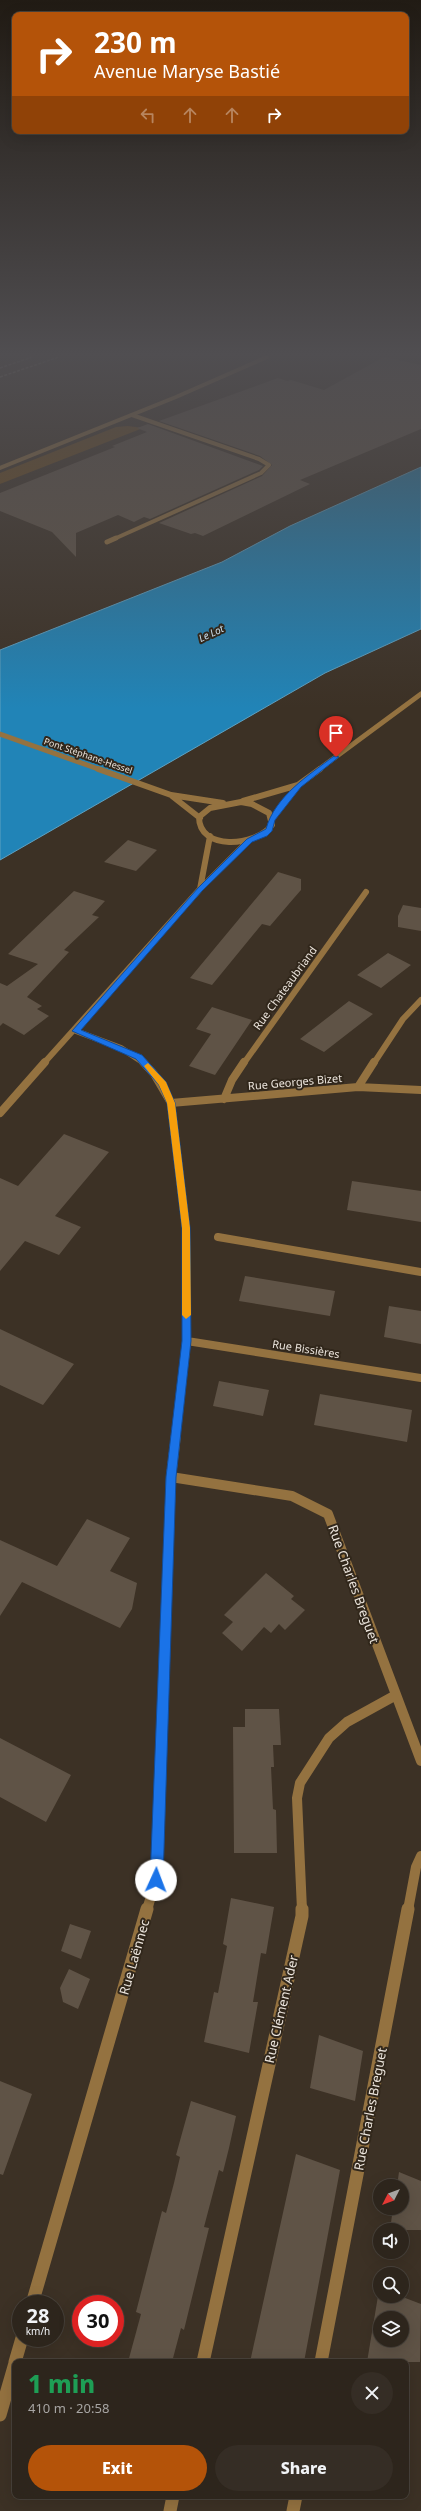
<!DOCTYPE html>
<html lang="en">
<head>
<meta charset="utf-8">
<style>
  :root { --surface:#2d251c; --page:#352d25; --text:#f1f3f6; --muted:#a7a5a3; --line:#48423b; --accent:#b45309 }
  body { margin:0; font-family:"Noto Sans",sans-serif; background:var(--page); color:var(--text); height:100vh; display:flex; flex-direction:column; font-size:15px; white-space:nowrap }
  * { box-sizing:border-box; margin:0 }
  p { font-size:13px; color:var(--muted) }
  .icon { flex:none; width:22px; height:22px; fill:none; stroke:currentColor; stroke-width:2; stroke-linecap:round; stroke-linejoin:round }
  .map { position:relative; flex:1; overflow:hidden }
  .sheet { position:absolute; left:12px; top:2359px; width:397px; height:140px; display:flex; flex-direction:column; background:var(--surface); border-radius:8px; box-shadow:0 4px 16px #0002,0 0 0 1px var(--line) }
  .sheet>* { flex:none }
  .hud { position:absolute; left:12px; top:12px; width:397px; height:122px; border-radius:8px; box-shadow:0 4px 16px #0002,0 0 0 1px var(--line); background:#b45309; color:#fff; overflow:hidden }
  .needle { width:26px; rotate:228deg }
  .tools { position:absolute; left:373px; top:2179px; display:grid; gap:8px }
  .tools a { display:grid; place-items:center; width:36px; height:36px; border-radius:50%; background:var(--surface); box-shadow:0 4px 16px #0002,0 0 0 1px var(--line); font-size:20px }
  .speed { position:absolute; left:12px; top:2295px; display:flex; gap:8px; font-size:20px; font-weight:700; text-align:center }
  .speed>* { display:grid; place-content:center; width:52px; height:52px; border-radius:50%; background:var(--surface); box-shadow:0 4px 16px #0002,0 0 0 1px var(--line); line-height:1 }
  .speed small { font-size:10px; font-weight:400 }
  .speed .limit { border:6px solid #d22; background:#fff; color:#111 }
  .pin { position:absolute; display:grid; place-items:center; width:34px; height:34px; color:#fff; margin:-41px -17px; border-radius:50% 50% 50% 0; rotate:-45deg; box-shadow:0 0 4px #0007 }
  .pin .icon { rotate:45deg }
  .me { position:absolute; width:44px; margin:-22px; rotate:2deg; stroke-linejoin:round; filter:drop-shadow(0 0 3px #0008) }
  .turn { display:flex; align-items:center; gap:14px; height:84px; padding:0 16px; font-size:18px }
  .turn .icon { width:52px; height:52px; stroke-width:2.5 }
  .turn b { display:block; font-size:28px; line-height:34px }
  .lanes { display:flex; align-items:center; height:38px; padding:0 16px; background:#0003; justify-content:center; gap:20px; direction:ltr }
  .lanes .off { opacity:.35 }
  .round { display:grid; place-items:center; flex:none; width:42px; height:42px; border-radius:21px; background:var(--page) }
  .summary { display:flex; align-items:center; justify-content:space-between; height:68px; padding:0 16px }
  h1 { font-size:24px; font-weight:800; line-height:30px; color:#1e9e55 }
  .action { display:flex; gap:8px; margin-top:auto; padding:8px 16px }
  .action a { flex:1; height:46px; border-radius:24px; background:var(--accent); color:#fff; font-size:16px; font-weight:800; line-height:46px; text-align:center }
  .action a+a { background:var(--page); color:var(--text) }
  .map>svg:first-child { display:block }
</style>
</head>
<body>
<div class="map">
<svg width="421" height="2511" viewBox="0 0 421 2511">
  <rect width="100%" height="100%" fill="#3c3125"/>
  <path fill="#6c4a1a" d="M128,426L143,428L0,484V473L116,427Z"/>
  <path fill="#2184b7" stroke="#5ea1c2" d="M421,467V629L325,673L0,860V650L222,562L290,526Z"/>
  <path fill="#5f5346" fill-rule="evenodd" d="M384,357L421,365V429L300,480L310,484L203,536L195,533L191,534L159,523L262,476L272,465L260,456L159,421L278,378L287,381L291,380L324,390Z
    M148,424L263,466L259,470L150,519L144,517L134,522L118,515L76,533V557L52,532L0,511V493L115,447L112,446L147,432L137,428Z
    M128,840L157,850L136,871L104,862Z
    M278,872L301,879V890L294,898L270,926L262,924L212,985L190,978Z
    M74,891L105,901L92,915L99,917L64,950L69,952L27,997L42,1006L37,1009L49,1016L24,1035L3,1023L0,1026V983L7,986L38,964L8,954Z
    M403,905L421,908V931L398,927V916Z
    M388,953L411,965L381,988L357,975Z
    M349,1001L373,1014L324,1052L300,1039Z
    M212,1007L252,1020L215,1075L189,1066L211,1034L196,1029Z
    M64,1134L109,1152L55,1216L81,1227L59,1255L25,1241L0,1271V1178L18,1186Z
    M352,1181L421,1191V1222L347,1210Z
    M245,1276L335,1291L330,1316L239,1301Z
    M389,1306L421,1311V1344L384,1337Z
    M0,1329L74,1364L43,1405L0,1385Z
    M219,1381L269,1390L263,1416L213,1406Z
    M320,1394L412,1410L407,1442L314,1425Z
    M87,1519L130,1538L110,1571L137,1583L132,1609L120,1628L22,1582L0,1616V1540L57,1566Z
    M266,1573L294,1596L291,1599L305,1610L285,1630L279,1624L271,1633L264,1627L242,1651L222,1633L233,1622L224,1615Z
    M245,1709H279L281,1745H273L274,1767H271L273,1809L276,1810L277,1853H234L233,1727H245Z
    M0,1738L71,1775L46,1822L0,1797Z
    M231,1898L274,1907L266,1954L261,1953L253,2002H258L249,2053L204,2042L214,1992L218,1993L227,1946L223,1944Z
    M70,1924L91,1931L81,1959L61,1951Z
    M69,1969L90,1979L78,2009L63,2002L60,1988Z
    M319,2035L363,2051L355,2101L310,2088Z
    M0,2081L32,2094L3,2175L0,2174Z
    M191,2101L236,2116L229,2148L223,2172L219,2170L204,2227L209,2228L184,2330L181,2328L172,2362H128L141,2314L136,2312L162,2211L166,2213L174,2183L180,2157L176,2155Z
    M296,2154L340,2170L304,2362H250Z
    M399,2172L421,2181V2230H390L393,2208H402V2186H397Z
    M378,2296H400L421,2304L420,2362H367ZM380,2318H402V2340H380Z"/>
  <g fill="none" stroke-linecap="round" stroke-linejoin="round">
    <path stroke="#947240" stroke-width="4" d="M114,539L261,473L269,465L259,459L132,415"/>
    <path stroke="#947240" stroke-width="5" d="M107,542L116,538"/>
    <path stroke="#947240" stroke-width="6" d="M76,1031L121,1048L144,1063
      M244,1063L366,892
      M374,1063L403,1019L421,1000"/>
    <path stroke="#947240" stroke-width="8" d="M143,1062L154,1074L171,1103L186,1228L187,1341L176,1436
      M358,1087L374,1062
      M224,1099L232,1080L244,1062
      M171,1103L358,1087L421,1090
      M218,1237L421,1272
      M187,1341L421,1378"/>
    <path stroke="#947240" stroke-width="10" d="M171,1477L292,1496L328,1514L421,1761
      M147,1910L156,1879L171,1477L176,1435
      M302,1910L297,1798L300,1783L329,1738L347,1722L396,1695
      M408,1910L416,1867L421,1856"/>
    <path stroke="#947240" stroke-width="13" d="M32,2304L147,1909
      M15,2362L22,2338
      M203,2362L302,1916V1909
      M321,2362L408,1909
      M0,2415L15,2363
      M170,2511L173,2496
      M293,2511L296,2496"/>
    <path stroke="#947240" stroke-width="4" d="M0,468L176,397L267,357"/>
    <path stroke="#947240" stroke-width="5" d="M0,734L101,770
      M318,770L421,694"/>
    <path stroke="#947240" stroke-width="6" d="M98,769L171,795L223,803
      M172,796L200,818
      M243,801L298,785
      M241,802L252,804L269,813L272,825C255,847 199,851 199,817L210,808Z
      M272,819L298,785L320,769
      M200,889L210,836
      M44,1063L200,889L249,840"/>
    <path stroke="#947240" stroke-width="8" d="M0,1113L45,1062"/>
    <path stroke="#938a80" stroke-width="1.5" stroke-dasharray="3 1.5" stroke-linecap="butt" d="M0,368L32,357
      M0,377L59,357"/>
  </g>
  <linearGradient id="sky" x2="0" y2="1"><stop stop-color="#211b14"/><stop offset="0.5" stop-color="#504e51"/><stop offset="1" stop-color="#504e51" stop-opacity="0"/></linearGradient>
  <rect width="421" height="708" fill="url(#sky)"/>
  <path fill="#1a73e8" stroke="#114b97" d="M334,756L339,757L301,787L275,820L272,831L267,836L252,842L202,891L81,1030L142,1055L166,1082L175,1103L190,1228L191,1341L176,1477L163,1880L161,1884L156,1886L152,1884L150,1880L166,1477L182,1341V1228L167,1103L159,1085L136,1059L72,1031L198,888L247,839L266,829C275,796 309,775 334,756Z"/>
  <path fill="#f59e0b" d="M148,1063L166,1082L175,1103L190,1228L191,1315L186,1319L182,1315V1228L167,1103L159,1085L144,1066Z"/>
  <g text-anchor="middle" stroke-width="4" stroke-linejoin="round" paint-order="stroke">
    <g font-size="9" fill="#ebe4dc" stroke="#31271b">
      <text transform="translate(88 756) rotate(19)" y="3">Pont Stéphane-Hessel</text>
    </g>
    <g font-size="10" font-style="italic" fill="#cde2f0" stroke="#31271b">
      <text transform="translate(211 633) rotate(-25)" y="4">Le Lot</text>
    </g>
    <g font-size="11" fill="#ebe4dc" stroke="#31271b">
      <text transform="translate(285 988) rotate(-54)" y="4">Rue Chateaubriand</text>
      <text transform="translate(295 1082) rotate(-5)" y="4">Rue Georges Bizet</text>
      <text transform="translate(306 1349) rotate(9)" y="4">Rue Bissières</text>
    </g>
    <g font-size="13" fill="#ebe4dc" stroke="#31271b">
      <text transform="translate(354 1584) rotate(70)" y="5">Rue Charles Breguet</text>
      <text transform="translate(134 1957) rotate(-74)" y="5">Rue Laënnec</text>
      <text transform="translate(281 2009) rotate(-77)" y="5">Rue Clément Ader</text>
      <text transform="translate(370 2109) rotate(-79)" y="5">Rue Charles Breguet</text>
    </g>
  </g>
</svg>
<div class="tools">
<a><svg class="needle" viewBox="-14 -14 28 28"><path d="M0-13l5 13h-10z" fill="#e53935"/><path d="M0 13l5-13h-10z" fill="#a7a5a3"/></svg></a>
<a><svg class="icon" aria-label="sound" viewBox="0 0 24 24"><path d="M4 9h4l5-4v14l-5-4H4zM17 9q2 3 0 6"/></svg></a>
<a><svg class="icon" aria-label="search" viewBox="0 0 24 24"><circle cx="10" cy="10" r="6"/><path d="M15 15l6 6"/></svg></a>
<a><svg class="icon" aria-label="layers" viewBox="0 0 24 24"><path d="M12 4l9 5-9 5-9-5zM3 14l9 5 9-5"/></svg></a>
</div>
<div class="speed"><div>28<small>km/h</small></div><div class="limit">30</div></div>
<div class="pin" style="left:336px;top:757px;background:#d93025"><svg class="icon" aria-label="arrive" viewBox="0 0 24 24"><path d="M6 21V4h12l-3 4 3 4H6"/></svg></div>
<svg class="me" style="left:156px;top:1880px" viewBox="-20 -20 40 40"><circle r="19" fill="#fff"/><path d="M0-13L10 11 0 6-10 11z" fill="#1a73e8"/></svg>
<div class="hud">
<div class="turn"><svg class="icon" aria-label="right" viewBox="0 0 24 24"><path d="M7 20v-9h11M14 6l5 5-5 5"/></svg><div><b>230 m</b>Avenue Maryse Bastié</div></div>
<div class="lanes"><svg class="icon off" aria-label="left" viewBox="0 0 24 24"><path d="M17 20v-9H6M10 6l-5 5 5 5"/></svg><svg class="icon off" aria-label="ahead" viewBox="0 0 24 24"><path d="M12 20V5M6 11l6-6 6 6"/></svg><svg class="icon off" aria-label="ahead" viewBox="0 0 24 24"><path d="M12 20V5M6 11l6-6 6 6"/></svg><svg class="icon" aria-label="right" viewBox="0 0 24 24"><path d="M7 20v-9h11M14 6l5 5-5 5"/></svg></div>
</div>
<section class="sheet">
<div class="summary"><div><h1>1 min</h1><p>410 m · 20:58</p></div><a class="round"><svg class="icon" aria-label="close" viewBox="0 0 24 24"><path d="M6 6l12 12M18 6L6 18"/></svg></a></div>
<div class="action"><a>Exit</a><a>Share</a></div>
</section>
</div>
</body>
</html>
